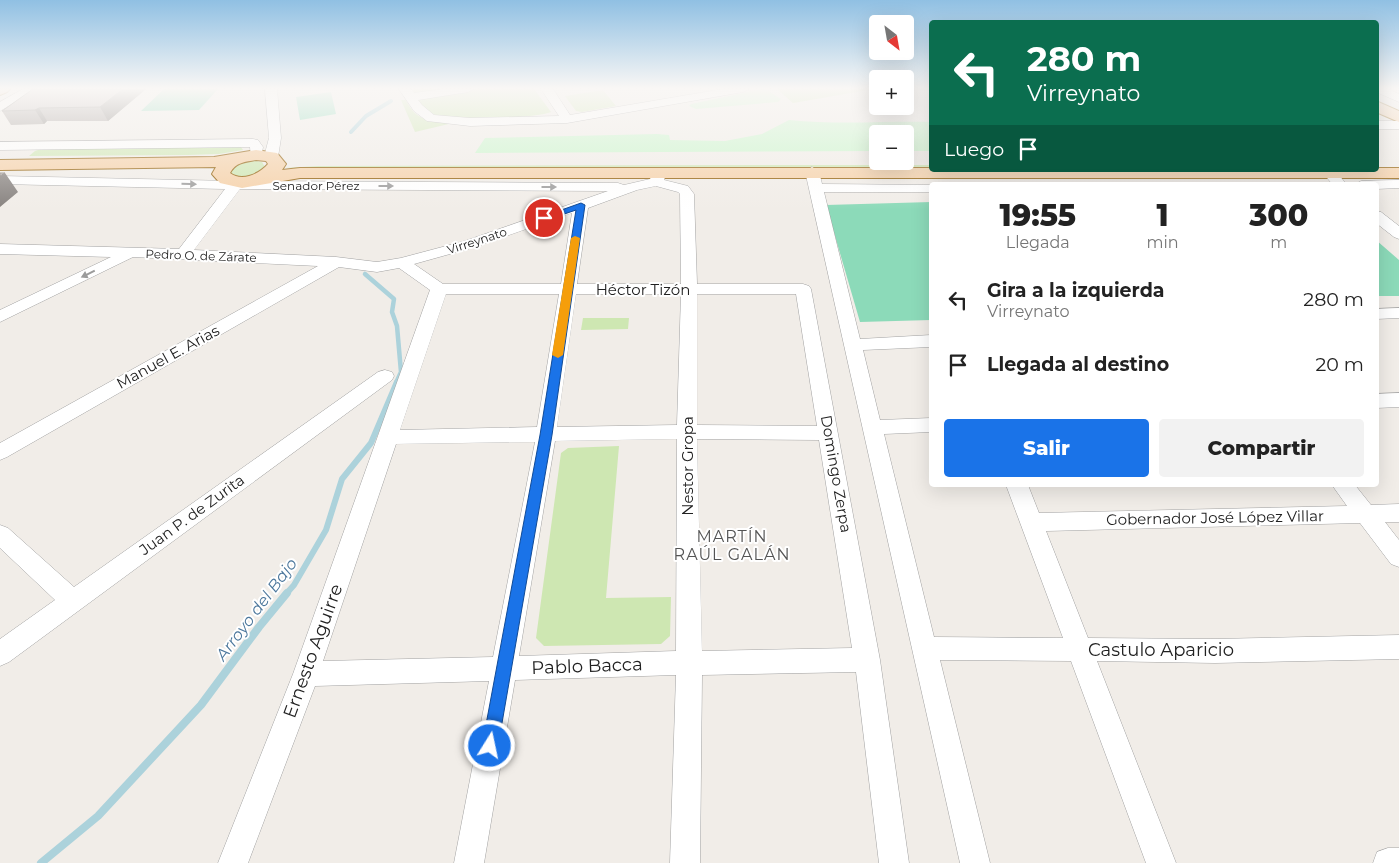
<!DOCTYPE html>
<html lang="es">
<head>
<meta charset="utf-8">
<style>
  :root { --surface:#fff; --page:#f2f2f2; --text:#222; --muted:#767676; --accent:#1a73e8 }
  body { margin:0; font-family:Montserrat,sans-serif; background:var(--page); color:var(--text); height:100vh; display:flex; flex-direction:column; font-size:19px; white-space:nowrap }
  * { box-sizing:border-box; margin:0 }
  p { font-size:16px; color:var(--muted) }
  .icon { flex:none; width:28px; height:28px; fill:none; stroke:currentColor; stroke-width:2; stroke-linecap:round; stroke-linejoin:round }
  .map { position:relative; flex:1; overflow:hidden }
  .drawer { position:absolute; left:929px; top:182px; width:450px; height:305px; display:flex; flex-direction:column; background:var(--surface); border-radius:5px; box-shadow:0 5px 20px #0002 }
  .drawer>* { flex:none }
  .hud { position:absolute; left:929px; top:20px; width:450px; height:152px; border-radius:5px; box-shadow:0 5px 20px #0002; background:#0b6e4f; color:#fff; overflow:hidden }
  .needle { width:32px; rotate:149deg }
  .tools { position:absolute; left:869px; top:15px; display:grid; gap:10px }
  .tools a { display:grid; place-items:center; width:45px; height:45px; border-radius:5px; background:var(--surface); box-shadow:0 5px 20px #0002; font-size:25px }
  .pin { position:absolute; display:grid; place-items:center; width:42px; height:42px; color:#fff; margin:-21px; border:2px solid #fff; border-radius:50%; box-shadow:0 1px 5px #0007 }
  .me { position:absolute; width:55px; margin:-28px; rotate:10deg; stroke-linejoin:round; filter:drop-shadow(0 0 4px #0008) }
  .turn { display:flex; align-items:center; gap:18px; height:105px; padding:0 15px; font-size:22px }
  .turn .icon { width:65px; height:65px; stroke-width:2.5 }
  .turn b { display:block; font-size:35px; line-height:42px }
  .then { display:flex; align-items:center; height:48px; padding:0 15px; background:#0003; gap:10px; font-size:19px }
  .eta { display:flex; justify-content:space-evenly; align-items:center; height:85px; text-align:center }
  .eta b { font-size:30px; font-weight:800; line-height:35px }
  .button { display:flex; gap:10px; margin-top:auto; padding:10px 15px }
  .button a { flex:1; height:58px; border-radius:5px; background:var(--accent); color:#fff; font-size:20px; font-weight:800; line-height:58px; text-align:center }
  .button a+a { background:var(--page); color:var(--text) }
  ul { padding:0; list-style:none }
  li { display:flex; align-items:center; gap:15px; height:65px; padding:0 15px }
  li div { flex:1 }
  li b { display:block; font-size:19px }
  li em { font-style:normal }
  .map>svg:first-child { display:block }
</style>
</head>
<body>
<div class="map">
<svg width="1399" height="863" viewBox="0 0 1399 863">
  <rect width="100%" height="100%" fill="#f1ede8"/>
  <path fill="#cee7b2" d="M412,89H534L551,112C532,119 449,122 431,113C422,109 417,97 412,89Z
    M777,89H874L793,103Z
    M603,90L616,106L582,112L576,111L565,96Z
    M401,100H406C417,123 431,120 453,123L415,132Z
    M231,147H241L243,150L219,154L188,155L29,156L35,151L41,149Z
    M251,160L262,162L265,167C258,177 240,181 230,172L231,169L238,164Z
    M762,165H931V167L285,168L318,166Z
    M583,318H629L628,329L581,330Z
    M619,446L606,598L671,597L670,636L661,644L544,646L536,638L561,453L568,448Z"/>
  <path fill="#c9f6cb" d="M762,89L767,90L781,99L778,102L696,109L689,106L691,104Z
    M789,120C836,125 884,121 931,122V151H905V134H878L877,151L475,153L485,138L657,134L669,135L670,140L725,141L762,134Z"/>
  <path fill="#8cdab9" d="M164,89H218L199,110L141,111Z
    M331,92L336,114L300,120L296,97Z
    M931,202V320L860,322L826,205Z
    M1376,240L1399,260V296H1376Z"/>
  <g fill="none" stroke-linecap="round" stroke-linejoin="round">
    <path stroke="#acd2db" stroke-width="4" d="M351,132L366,116L391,101"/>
    <path stroke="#acd2db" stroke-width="4.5" d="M365,274L394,299L392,312L397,326L401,372L396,383"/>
    <path stroke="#acd2db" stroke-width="6" d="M286,594L294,585L326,530L342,479L371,443L397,382"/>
    <path stroke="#acd2db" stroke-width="8" d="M41,863L98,816L201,705L259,627L287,593"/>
    <g stroke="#a2a2a2" stroke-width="1">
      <path id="minor" d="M23,89H37L0,111V102Z
        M265,89H277L281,138L278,157L271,161L264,157L269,138Z
        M399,89H411L414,93L444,89H474L468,92L418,100L422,105L434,115L470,118L559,116L541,89H553L570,115L723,89H749L743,92L567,123L470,126L427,121L414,111Z
        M1376,89H1388L1399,94V102L1376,92Z
        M1376,121H1399V129H1376Z
        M253,139L258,140L263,147L261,158H251L250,147L0,150V142Z
        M812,167L819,171L822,184L936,185H931V192H824L860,339L931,335V347L863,350L880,420L931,418V432L884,434L934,637L1063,638L1006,485H1028L1039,513L1347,506L1332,485H1355L1371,505L1399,504V522H1385L1399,540V567L1391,564L1360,523L1046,531L1088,638L1215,639L1399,635V659L1215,663L1097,661L1176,863H1146L1071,661L940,660L990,863H960L805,171Z
        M660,168L667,172L664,180L688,186L694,194L697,284H803L809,286L811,289L880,660L909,863H879L856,672L702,675L700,863H670L676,675L515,680L484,863H454L489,681L315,686L248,863H218L293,674L430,290L399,268L377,272L339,267L7,457L0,460V443L318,266L133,257L0,322V310L111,257L0,254V244L179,249L225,189L0,184V176L232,181L238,178L244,181L618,183L624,185L650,179L655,169ZM656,186L678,192L680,194L681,284H577L588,208L637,190ZM240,189L608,191L465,241L401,258L377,262L336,257L194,250ZM572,213L561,284H443L414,264L475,247ZM446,294H559L537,427L400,430ZM576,294H681L677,425L557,427ZM697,294H796L817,426L697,425ZM677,439L676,651L519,656L555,441ZM697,439L819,440L852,648L702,651ZM535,442L493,657L323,661L396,444Z
        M1325,170H1335L1347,185H1333L1323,173Z
        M1399,180V188L1376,189V185H1354L1361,181Z
        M1376,211L1381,212L1399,226V239L1394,237L1376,223Z
        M1399,308V318L1376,319V309Z
        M385,370L392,372L394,376L392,380L9,662L0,666V639L55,600L0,548V525L8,528L74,587L378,372Z
        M1399,393V407L1376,408V394Z
        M1388,848H1399V863H1373L1377,852Z"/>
    </g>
    <g stroke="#93610a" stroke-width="2">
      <path id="major" d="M0,89H10L7,92L0,95Z
        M1376,101L1399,111V122L1376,112Z
        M256,150L277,153L286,164L282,170L300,168H931V170H1376V168H1399V178H300L242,188L220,183L212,174L216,167L0,170V160L214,157ZM256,160L266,161L268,164C259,174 242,182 230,173C236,162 245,162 256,160Z"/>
    </g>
    <use href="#minor" fill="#fff" fill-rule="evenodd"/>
    <use href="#major" fill="#f6d1a8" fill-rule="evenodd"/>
  </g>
  <path fill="#a69f9c" d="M33,89H146L108,121H47L44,124L11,125L2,111Z"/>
  <path fill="#87827f" d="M123,89H146L108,121L100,107Z
    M39,108L47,121L44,124L35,110Z
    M5,173L18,192L0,207V176Z"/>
  <path fill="#c1b9b5" stroke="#87827f" d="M33,89H123L100,107L39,108L35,110L2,111Z
    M0,173H5L0,176Z"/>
  <defs><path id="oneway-solid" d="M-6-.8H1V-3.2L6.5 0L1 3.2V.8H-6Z" transform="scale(1.25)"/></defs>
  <g fill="#9b9b9b">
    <use href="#oneway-solid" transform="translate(189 184) rotate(1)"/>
    <use href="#oneway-solid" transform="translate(386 186)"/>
    <use href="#oneway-solid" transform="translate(549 187)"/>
    <use href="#oneway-solid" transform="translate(88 274) rotate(154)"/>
  </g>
  <linearGradient id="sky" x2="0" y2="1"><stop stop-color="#90c0e3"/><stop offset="0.42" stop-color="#f9f7f5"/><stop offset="1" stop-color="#f9f7f5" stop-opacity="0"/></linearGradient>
  <rect width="1399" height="210" fill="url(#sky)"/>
  <path fill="#1a73e8" stroke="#114b97" d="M581,203L585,205L552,435L498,746L495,752L490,754L484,752L482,746L540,435L576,210L544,221L539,218Z"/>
  <path fill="#f59e0b" d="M575,236L580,238L563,355L558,358L552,355L571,238Z"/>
  <g text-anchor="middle" stroke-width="4" stroke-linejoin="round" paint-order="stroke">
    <g font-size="12" fill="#212121" stroke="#fff">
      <text x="316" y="190">Senador Pérez</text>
      <text transform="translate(477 241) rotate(-18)" y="4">Virreynato</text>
      <text transform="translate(201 256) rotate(2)" y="4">Pedro O. de Zárate</text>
    </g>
    <g font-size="15" fill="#212121" stroke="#fff">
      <text x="643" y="295">Héctor Tizón</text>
      <text transform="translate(168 357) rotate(-29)" y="5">Manuel E. Arias</text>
      <text transform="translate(688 466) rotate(-90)" y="5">Nestor Gropa</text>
      <text transform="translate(836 474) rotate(80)" y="5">Domingo Zerpa</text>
      <text transform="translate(192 515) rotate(-36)" y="5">Juan P. de Zurita</text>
      <text transform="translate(1215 518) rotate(-1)" y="5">Gobernador José López Villar</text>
    </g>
    <g font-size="16" letter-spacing="1" fill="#545454" stroke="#fff">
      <text x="732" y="542">MARTÍN<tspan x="732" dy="18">RAÚL GALÁN</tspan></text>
    </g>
    <g font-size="16" font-style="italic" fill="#4c779c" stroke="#fff">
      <text transform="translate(256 609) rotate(-53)" y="6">Arroyo del Bajo</text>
    </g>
    <g font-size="18" fill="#212121" stroke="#fff">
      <text x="1161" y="656">Castulo Aparicio</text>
      <text transform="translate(313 651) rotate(-70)" y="6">Ernesto Aguirre</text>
      <text transform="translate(587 666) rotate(-2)" y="6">Pablo Bacca</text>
    </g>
  </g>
</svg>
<div class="tools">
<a><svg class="needle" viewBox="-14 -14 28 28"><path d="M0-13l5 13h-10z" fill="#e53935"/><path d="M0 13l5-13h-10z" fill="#767676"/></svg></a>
<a>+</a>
<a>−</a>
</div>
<div class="pin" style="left:544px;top:218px;background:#d93025"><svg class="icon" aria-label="arrive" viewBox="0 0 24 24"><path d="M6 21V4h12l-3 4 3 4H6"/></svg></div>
<svg class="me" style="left:490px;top:746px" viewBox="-20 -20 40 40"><circle r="17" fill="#1a73e8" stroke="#fff" stroke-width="3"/><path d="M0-11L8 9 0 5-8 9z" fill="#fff"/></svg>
<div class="hud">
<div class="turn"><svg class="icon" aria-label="left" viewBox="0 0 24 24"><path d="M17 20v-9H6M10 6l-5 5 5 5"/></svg><div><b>280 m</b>Virreynato</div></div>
<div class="then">Luego<svg class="icon" aria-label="arrive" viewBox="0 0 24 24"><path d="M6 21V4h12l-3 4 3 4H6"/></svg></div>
</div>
<section class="drawer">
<div class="eta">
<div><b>19:55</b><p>Llegada</p></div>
<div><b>1</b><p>min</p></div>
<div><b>300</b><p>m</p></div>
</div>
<ul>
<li><svg class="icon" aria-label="left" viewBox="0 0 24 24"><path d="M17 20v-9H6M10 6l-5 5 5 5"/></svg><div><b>Gira a la izquierda</b><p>Virreynato</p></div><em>280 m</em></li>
<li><svg class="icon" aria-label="arrive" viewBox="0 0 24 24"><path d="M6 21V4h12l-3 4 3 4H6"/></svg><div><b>Llegada al destino</b></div><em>20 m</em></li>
</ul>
<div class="button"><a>Salir</a><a>Compartir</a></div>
</section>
</div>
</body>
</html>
